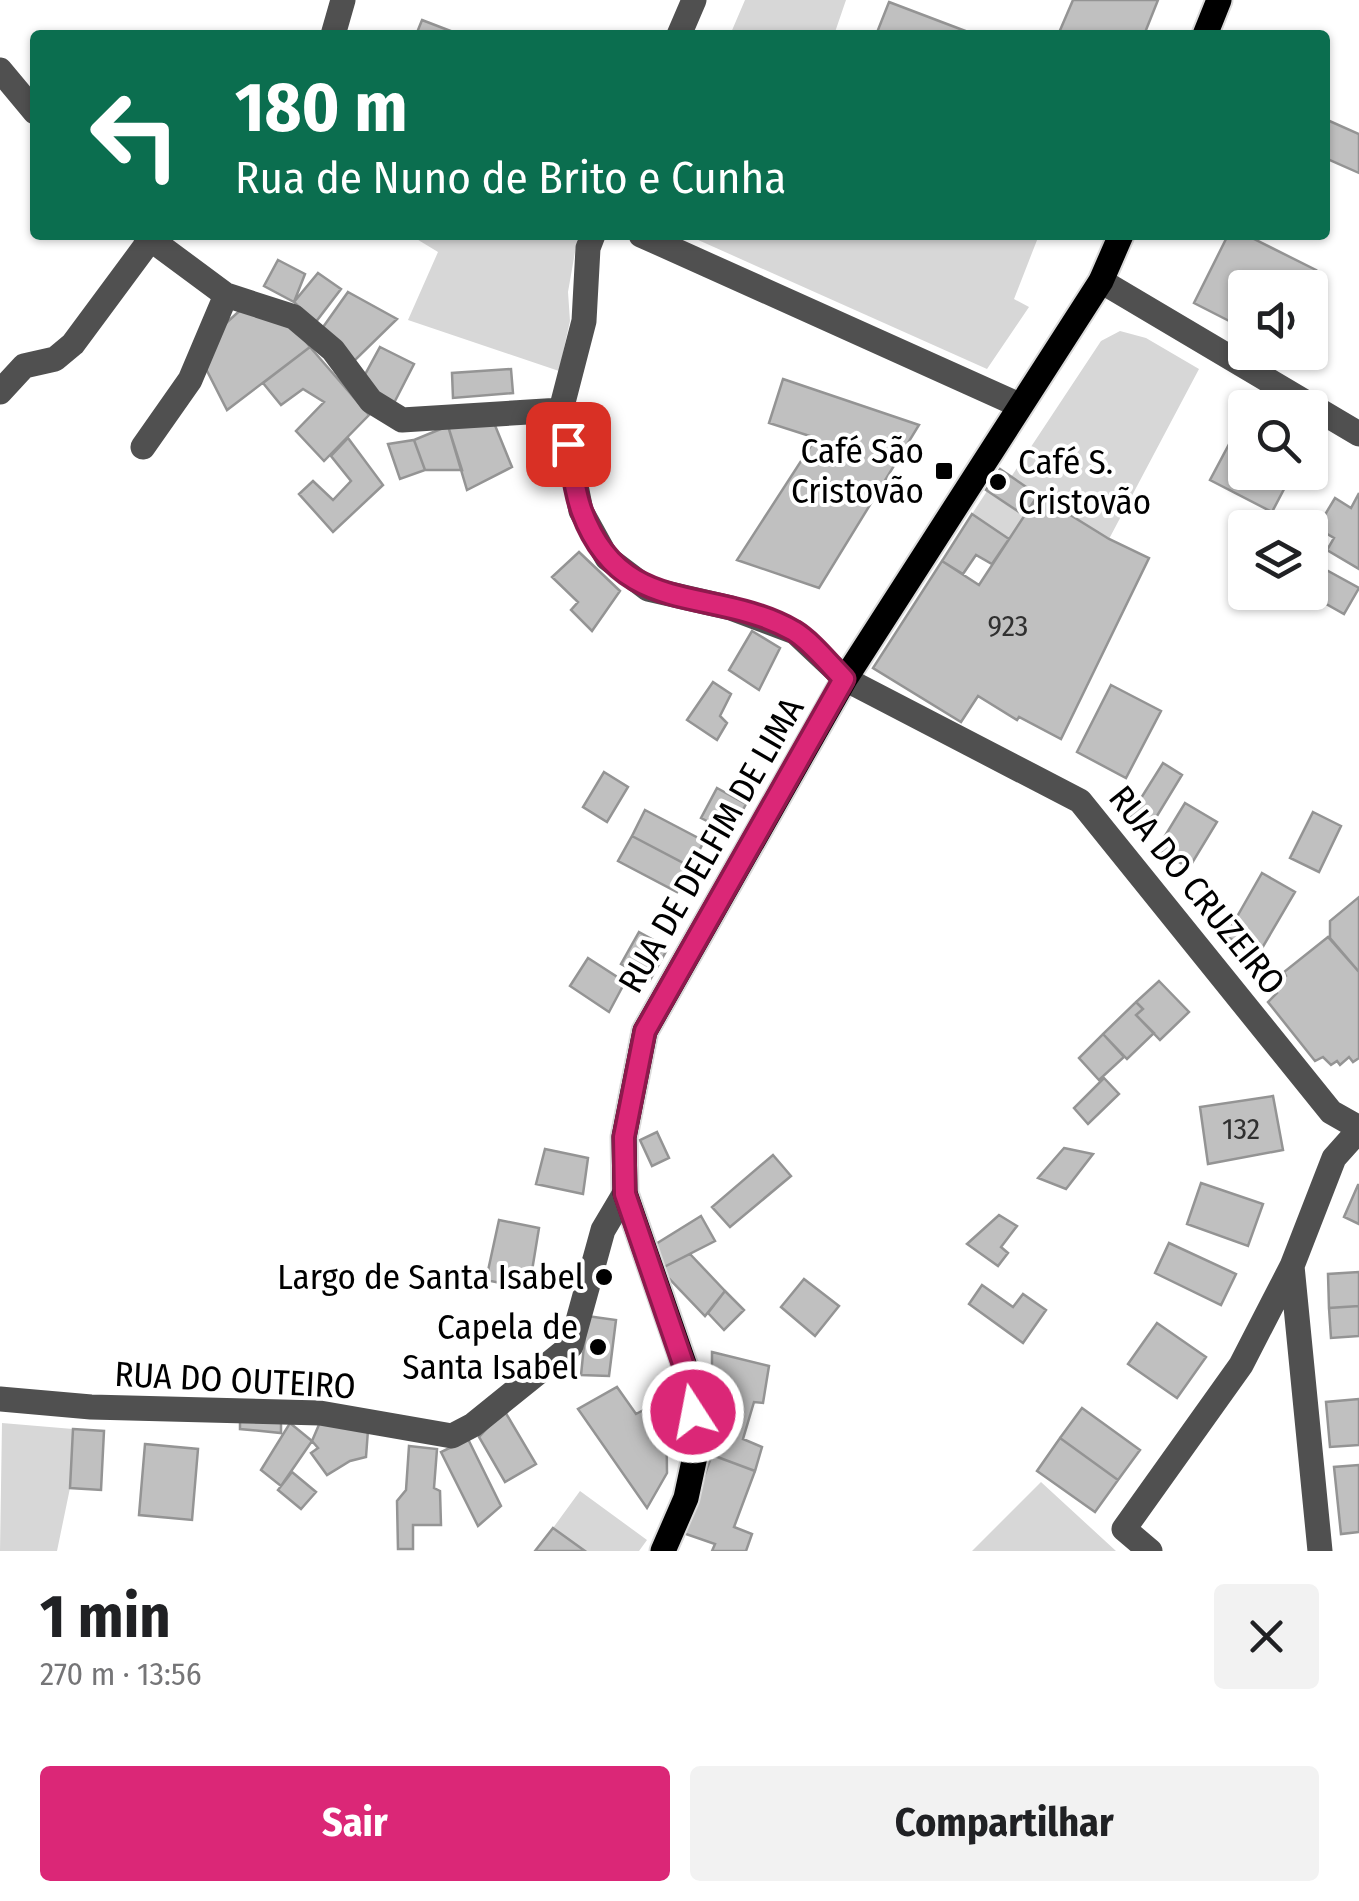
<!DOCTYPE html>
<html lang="pt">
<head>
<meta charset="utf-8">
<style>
  :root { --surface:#fff; --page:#f2f2f2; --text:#202124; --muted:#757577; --accent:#db2777 }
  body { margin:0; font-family:"Fira Sans Condensed",sans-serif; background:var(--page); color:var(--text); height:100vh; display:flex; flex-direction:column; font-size:38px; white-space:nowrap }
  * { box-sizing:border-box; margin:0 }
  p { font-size:32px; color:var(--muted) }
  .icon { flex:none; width:55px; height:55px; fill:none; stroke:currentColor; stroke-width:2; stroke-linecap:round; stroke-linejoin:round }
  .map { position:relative; height:1551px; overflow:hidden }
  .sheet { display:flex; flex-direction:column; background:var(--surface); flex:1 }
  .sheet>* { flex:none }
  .banner { position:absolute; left:30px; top:30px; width:1300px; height:210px; border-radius:10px; box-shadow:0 2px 8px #0004; background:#0b6e4f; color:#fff; overflow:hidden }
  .fabs { position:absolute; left:1228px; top:270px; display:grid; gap:20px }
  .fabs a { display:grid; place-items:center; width:100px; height:100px; border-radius:10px; background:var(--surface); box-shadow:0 2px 8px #0004; font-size:50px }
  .pin { position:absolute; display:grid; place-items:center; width:85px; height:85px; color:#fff; margin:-42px; border-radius:20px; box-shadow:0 5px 15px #0006 }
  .me { position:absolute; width:110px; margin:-55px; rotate:349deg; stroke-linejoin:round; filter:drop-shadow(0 0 8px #0008) }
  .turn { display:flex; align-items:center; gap:35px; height:210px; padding:0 40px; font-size:45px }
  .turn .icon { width:130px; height:130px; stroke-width:2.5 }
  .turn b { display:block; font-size:70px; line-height:85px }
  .round { display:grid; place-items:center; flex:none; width:105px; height:105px; border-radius:10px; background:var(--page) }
  .summary { display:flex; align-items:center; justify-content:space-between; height:170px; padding:0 40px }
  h1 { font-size:60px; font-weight:700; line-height:75px }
  .primary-button { display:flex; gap:20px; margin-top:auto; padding:20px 40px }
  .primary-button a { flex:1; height:115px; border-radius:10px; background:var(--accent); color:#fff; font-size:40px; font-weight:700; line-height:115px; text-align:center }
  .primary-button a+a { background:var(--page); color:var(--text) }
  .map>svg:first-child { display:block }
</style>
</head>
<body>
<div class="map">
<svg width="1359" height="1551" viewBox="0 0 1359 1551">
  <rect width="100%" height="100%" fill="#fff"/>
  <path fill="#d7d7d7" d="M745,0H846L834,35H730Z
    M410,235H578L568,292L570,321L559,371L408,320L438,252Z
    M687,235H1039L1014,299L1029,307L987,369Z
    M1120,331L1146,338L1199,369L1109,539L1011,477L1101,341Z
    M987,491L1025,516L1009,539L972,514Z
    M2,1423L73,1429L70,1488L57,1551H0Z
    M1041,1482L1116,1551H972Z
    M580,1491L647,1540L639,1551H585L553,1528Z"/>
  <path fill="#c0c0c0" stroke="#949494" stroke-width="2.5" d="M1073,0H1158L1144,35H1058Z
    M889,2L976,35H876Z
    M422,20L461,35H416Z
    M1325,119L1359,134V173L1325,158Z
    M1228,235H1246L1316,270L1307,288H1245V329L1194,303Z
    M278,260L305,274L294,302L264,286Z
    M318,273L341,289L315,323L294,302Z
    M348,292L397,319L350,365L321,330Z
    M246,305L290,320L310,347L227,410L202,361L214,334Z
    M310,347L369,415L324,461L296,431L324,402L303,389L281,405L263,383Z
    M380,347L414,364L393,405L361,382Z
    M511,369L513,393L453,398L452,373Z
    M783,379L919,425L819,588L737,560L816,438L769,423Z
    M492,418L512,467L467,490L448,426Z
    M1243,418L1245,472H1293L1272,512L1210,480Z
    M448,426L462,470H425L414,440Z
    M348,438L383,485L333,532L299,494L313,481L333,500L351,481L331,456Z
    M414,440L425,470L400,479L388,444Z
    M1000,469L1038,495L1025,516L986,490Z
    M1359,493V569L1327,550L1334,538L1317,528L1335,498L1351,508Z
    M1038,495L1109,539L1149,558L1061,739L1019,717L1017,720L978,696L961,722L873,668L942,561L979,585Z
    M972,514L1009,539L992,564L976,555L963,574L942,561Z
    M579,552L620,591L592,631L571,610L578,602L552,577Z
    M1310,561L1359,588L1344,614L1305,592H1310Z
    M752,631L780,648L759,690L729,670Z
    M713,682L731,694L720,716L727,723L717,740L687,720Z
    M1111,685L1161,711L1126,778L1077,752Z
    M1163,763L1182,775L1146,834L1126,822Z
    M604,772L628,787L607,822L583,807Z
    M717,788L746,804L731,833L701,818Z
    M1185,803L1217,822L1189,868L1157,849Z
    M645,810L704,841L691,867L632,836Z
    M1313,812L1341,826L1319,872L1290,858Z
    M632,836L691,867L677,892L618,861Z
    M1262,873L1295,892L1258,955L1226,936Z
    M1359,897V972L1330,938V921Z
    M639,932L668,948L650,980L621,964Z
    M1328,937L1359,972V1058L1353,1062L1349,1057L1340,1065L1337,1061L1331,1065L1323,1057L1315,1061L1268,1002L1277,993L1274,986L1286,976L1284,972Z
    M588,958L625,982L609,1012L570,986Z
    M1159,981L1189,1012L1160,1040L1136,1015L1143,1009L1136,1002Z
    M1136,1002L1143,1009L1136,1015L1154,1033L1127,1059L1103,1034Z
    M1103,1034L1124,1057L1099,1080L1079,1058Z
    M1104,1078L1119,1094L1088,1124L1074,1108Z
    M1273,1096L1283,1150L1208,1164L1200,1107Z
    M657,1132L669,1158L652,1166L640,1140Z
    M1064,1148L1093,1154L1066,1189L1038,1178Z
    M545,1149L588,1158L583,1194L536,1184Z
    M773,1155L791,1176L730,1227L712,1207Z
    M1201,1183L1263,1204L1248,1246L1187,1224Z
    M1358,1185H1359V1224L1344,1217Z
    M999,1215L1017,1226L1001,1247L1008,1253L998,1266L967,1244Z
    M701,1216L715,1241L660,1269L651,1247Z
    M499,1220L539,1228L529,1289L486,1280Z
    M1169,1243L1236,1274L1221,1305L1155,1273Z
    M690,1254L725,1291L705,1316L660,1269Z
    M1359,1272V1306L1329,1308L1328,1274Z
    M804,1279L839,1306L815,1336L781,1307Z
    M982,1285L1013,1307L1023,1294L1046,1310L1023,1343L969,1304Z
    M725,1291L744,1310L724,1330L708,1313Z
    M1359,1306V1336L1331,1338L1329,1308Z
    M587,1316L616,1320L609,1376L581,1375Z
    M1157,1323L1206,1357L1177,1398L1128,1364Z
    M712,1352L769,1366L763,1403L754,1402L743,1439L762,1447L755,1471L712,1455Z
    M617,1387L636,1414L666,1398L667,1473L647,1508L578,1409Z
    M1359,1399V1445L1330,1447L1326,1402Z
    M1082,1408L1140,1450L1118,1480L1060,1438Z
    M504,1410L536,1464L505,1482L479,1437Z
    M240,1418L281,1421V1433L240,1429Z
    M321,1420L368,1430L366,1457L350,1461L327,1475L311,1453L318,1448L312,1441Z
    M290,1423L312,1441L281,1486L261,1470Z
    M73,1429L104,1431L101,1490L70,1488Z
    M1060,1438L1118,1480L1095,1512L1037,1471Z
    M468,1439L501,1506L478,1526L441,1452Z
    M145,1444L198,1449L192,1520L139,1515Z
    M409,1446L437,1449L434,1488L440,1491L441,1525H413V1549H398L397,1501L406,1490Z
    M712,1455L755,1471L734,1527L752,1534L746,1551H712L715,1544L683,1533Z
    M1359,1465V1532L1341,1534L1334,1467Z
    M292,1472L316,1492L301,1509L278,1490Z
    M553,1528L585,1551H535Z"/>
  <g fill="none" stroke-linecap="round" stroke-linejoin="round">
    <g stroke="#dbdbdb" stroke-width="29">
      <path id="major" d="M1205,35L1219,0
        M663,1551L686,1498L697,1447L689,1378L625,1193L624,1137L645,1031L845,679L1101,281L1121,235"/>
    </g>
    <path stroke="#505050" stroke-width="25" d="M333,35L343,0
      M679,35L694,0
      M0,70L35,112
      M145,235L226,295L294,317L333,350L371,401L402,420L561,410
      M593,235L588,248L584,321L561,410L581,511L607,558L648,589L731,608L795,632L845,679L1080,801L1331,1112L1359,1128
      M641,235L1019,405
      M1101,281L1359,434
      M0,392L24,366L55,359L73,344L150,240
      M143,447L190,380L226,295
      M0,1399L91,1407L320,1413L452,1436L473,1425L571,1346L603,1230L625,1193
      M1150,1551L1124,1529L1241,1365L1292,1266
      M1320,1551L1292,1266L1334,1158L1359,1130"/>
    <use href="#major" stroke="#000" stroke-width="25"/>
  </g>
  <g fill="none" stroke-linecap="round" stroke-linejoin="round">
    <g stroke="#8e194d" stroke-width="25">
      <path id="route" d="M568,444C572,466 574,491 582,512C622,620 714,585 794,631C812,642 829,664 844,679L645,1031L624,1137L625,1194L688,1378L693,1412"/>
    </g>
    <use href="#route" stroke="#db2777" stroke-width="18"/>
  </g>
  <g fill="#000" stroke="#fff" stroke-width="4">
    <rect x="934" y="461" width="20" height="20" rx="5"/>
    <circle cx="998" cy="482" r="10"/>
    <circle cx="604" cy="1277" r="10"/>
    <circle cx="598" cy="1347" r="10"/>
  </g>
  <g text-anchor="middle" stroke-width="8" stroke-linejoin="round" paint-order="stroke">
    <g font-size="30" fill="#303030">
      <text x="1008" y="636">923</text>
      <text x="1241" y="1139">132</text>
    </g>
    <g font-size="35" fill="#000" stroke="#fff" text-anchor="end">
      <text x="924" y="463">Café São<tspan x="924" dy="40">Cristovão</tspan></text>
      <text x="1018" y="474" text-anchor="start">Café S.<tspan x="1018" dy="40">Cristovão</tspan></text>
      <text x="584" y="1289">Largo de Santa Isabel</text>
      <text x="578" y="1339">Capela de<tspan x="578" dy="40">Santa Isabel</tspan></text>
    </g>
    <g font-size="35" fill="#000" stroke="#fff">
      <text transform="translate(711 845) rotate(-60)" y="12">RUA DE DELFIM DE LIMA</text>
      <text transform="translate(1197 890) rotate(51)" y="12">RUA DO CRUZEIRO</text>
      <text transform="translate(235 1380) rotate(3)" y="12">RUA DO OUTEIRO</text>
    </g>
  </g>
</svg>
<div class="fabs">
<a><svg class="icon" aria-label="sound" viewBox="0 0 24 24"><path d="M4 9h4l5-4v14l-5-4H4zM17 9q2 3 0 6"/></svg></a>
<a><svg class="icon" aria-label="search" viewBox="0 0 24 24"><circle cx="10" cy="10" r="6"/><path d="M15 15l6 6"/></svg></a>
<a><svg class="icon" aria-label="layers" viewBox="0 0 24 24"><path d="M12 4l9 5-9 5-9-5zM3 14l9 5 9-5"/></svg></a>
</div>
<div class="pin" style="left:568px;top:444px;background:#d93025"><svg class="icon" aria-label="arrive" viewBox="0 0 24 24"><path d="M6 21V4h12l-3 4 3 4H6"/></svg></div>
<svg class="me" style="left:693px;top:1412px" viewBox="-20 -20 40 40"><circle r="17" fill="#db2777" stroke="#fff" stroke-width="3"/><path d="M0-11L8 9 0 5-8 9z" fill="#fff"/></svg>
<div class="banner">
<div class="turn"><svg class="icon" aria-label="left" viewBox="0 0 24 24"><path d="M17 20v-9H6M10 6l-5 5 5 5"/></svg><div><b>180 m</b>Rua de Nuno de Brito e Cunha</div></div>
</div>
</div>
<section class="sheet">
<div class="summary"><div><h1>1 min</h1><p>270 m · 13:56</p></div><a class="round"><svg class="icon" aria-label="close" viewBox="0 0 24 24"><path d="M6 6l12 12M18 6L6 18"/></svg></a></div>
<div class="primary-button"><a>Sair</a><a>Compartilhar</a></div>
</section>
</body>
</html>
